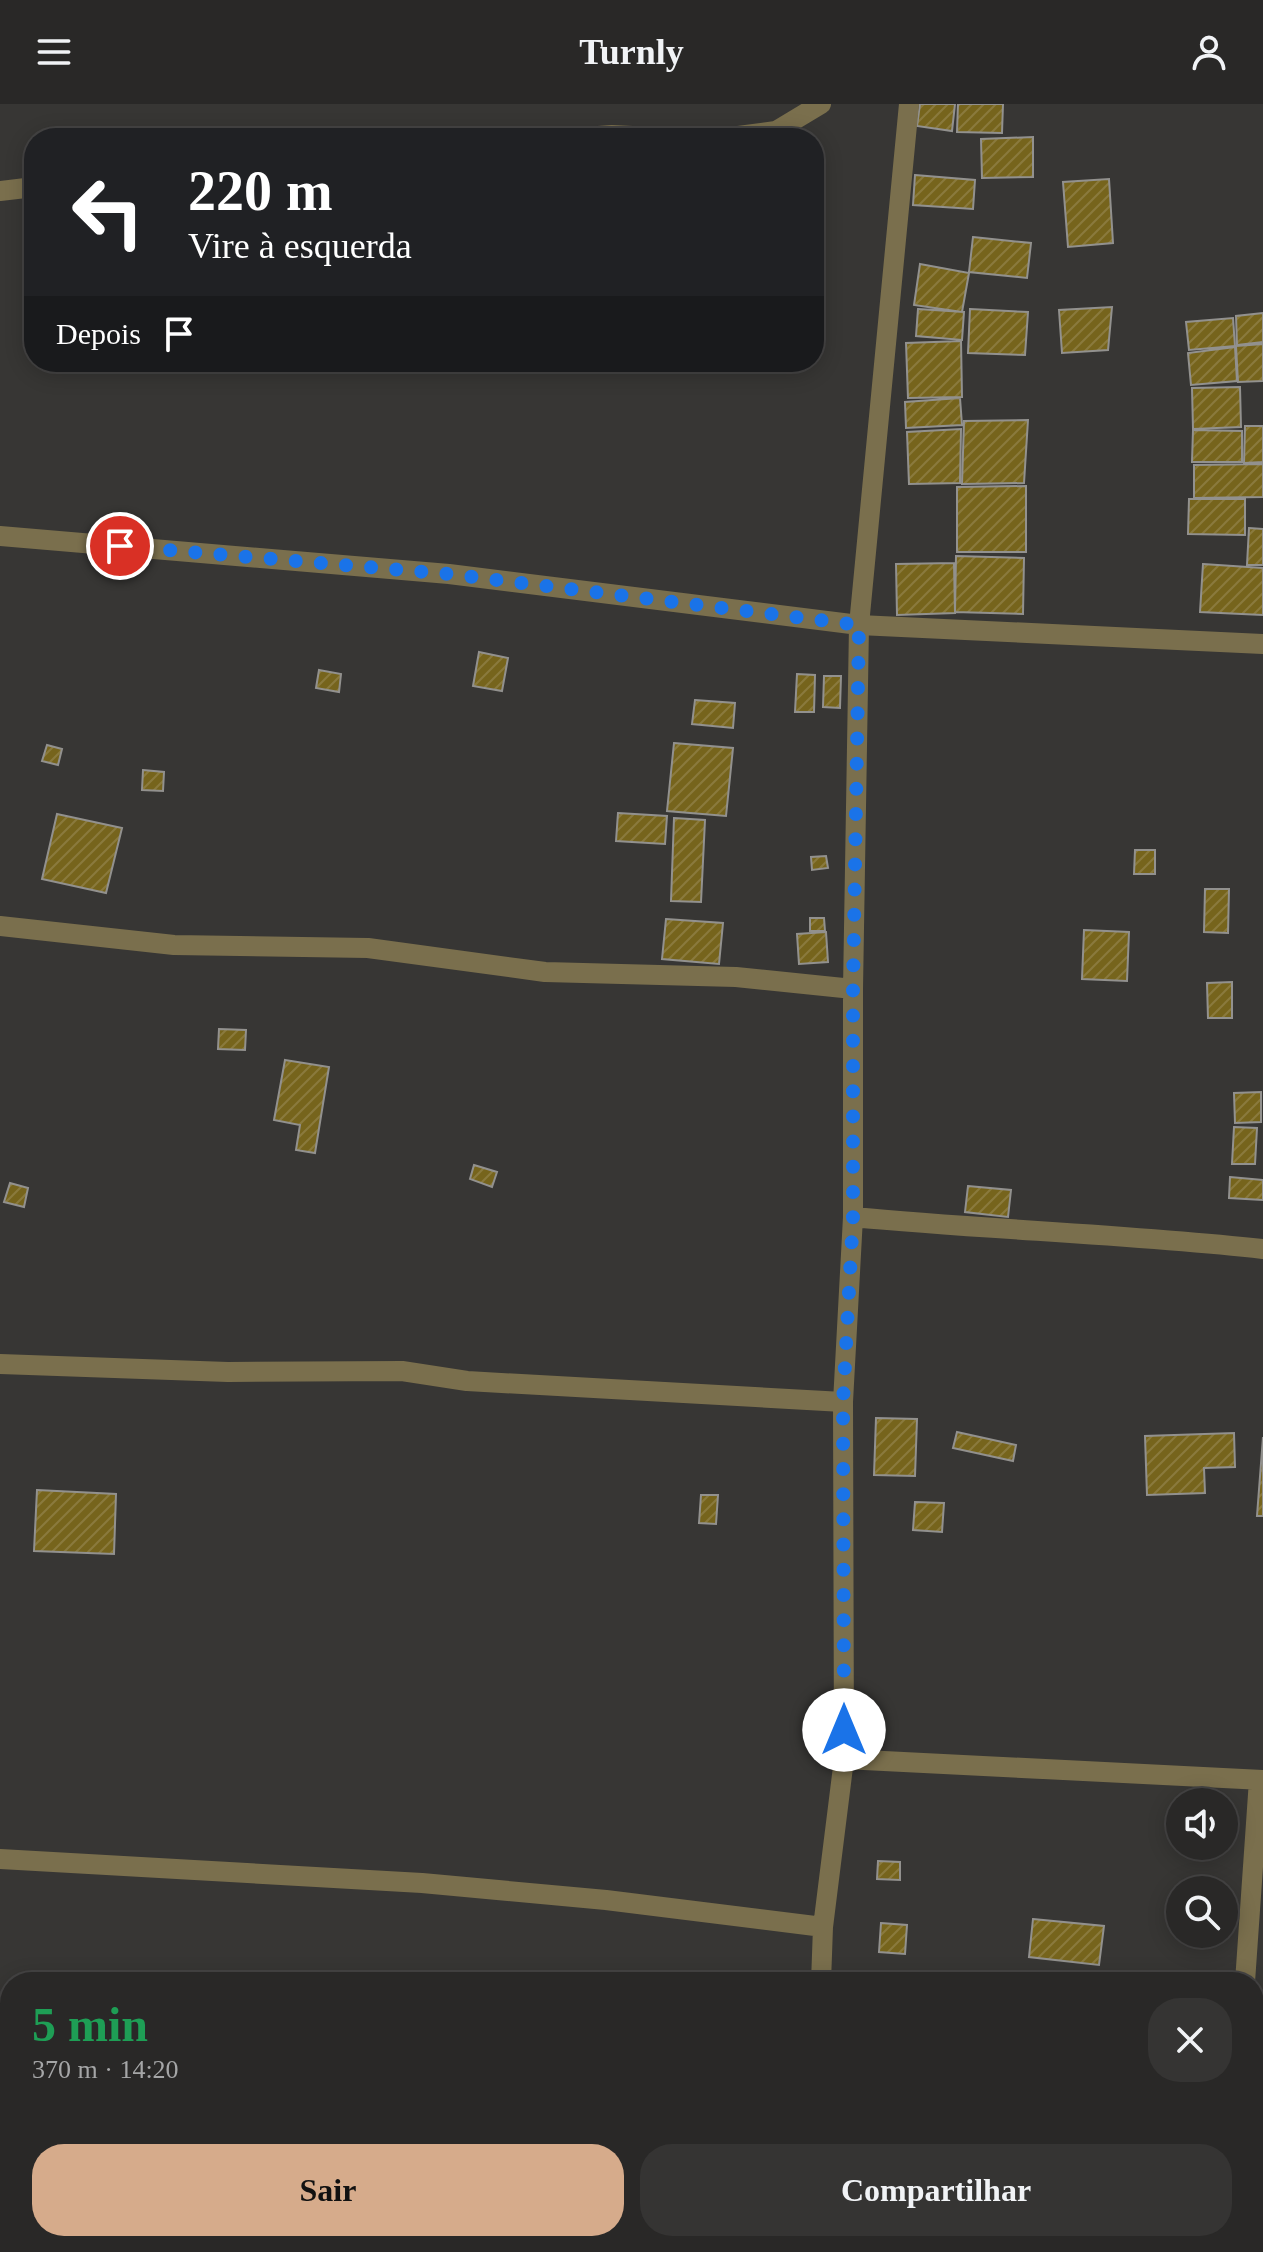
<!DOCTYPE html>
<html lang="pt">
<head>
<meta charset="utf-8">
<style>
  :root { --surface:#292827; --page:#353433; --text:#f1f3f6; --muted:#a5a6a7; --line:#454444; --accent:#d6ab8b }
  body { margin:0; font-family:"Times New Roman",serif; background:var(--page); color:var(--text); height:100vh; display:flex; flex-direction:column; font-size:30px; white-space:nowrap }
  * { box-sizing:border-box; margin:0 }
  p { font-size:26px; color:var(--muted) }
  .icon { flex:none; width:44px; height:44px; fill:none; stroke:currentColor; stroke-width:2; stroke-linecap:round; stroke-linejoin:round }
  .map { position:relative; flex:1; overflow:hidden }
  .drawer { position:absolute; left:0px; top:1868px; width:1264px; height:280px; display:flex; flex-direction:column; background:var(--surface); border-radius:32px 32px 0 0; box-shadow:0 4px 20px #0003,0 0 0 2px var(--line) }
  .drawer>* { flex:none }
  .guide { position:absolute; left:24px; top:24px; width:800px; height:244px; border-radius:32px; box-shadow:0 4px 20px #0003,0 0 0 2px var(--line); background:#202124; color:#fff; overflow:hidden }
  .controls { position:absolute; left:1166px; top:1684px; display:grid; gap:16px }
  .controls a { display:grid; place-items:center; width:72px; height:72px; border-radius:50%; background:var(--surface); box-shadow:0 4px 20px #0003,0 0 0 2px var(--line); font-size:40px }
  .pin { position:absolute; display:grid; place-items:center; width:68px; height:68px; color:#fff; margin:-34px; border:4px solid #fff; border-radius:50%; box-shadow:0 2px 8px #0007 }
  .me { position:absolute; width:88px; margin:-44px; rotate:0deg; stroke-linejoin:round; filter:drop-shadow(0 0 6px #0008) }
  .turn { display:flex; align-items:center; gap:28px; height:168px; padding:0 32px; font-size:36px }
  .turn .icon { width:104px; height:104px; stroke-width:2.5 }
  .turn b { display:block; font-size:56px; line-height:68px }
  .then { display:flex; align-items:center; height:76px; padding:0 32px; background:#0003; gap:16px; font-size:30px }
  .round { display:grid; place-items:center; flex:none; width:84px; height:84px; border-radius:32px; background:var(--page) }
  .head { display:flex; align-items:center; justify-content:space-between; height:136px; padding:0 32px }
  h1 { font-size:48px; font-weight:800; line-height:60px; color:#1e9e55 }
  .primary-button { display:flex; gap:16px; margin-top:auto; padding:16px 32px }
  .primary-button a { flex:1; height:92px; border-radius:32px; background:var(--accent); color:#111; font-size:32px; font-weight:800; line-height:92px; text-align:center }
  .primary-button a+a { background:var(--page); color:var(--text) }
  header { display:flex; justify-content:space-between; align-items:center; height:104px; padding:0 32px; background:var(--surface); font-size:36px; font-weight:800 }
  .map>svg:first-child { display:block }
</style>
</head>
<body>
<header><svg class="icon" aria-label="menu" viewBox="0 0 24 24"><path d="M4 6h16M4 12h16M4 18h16"/></svg>Turnly<svg class="icon" aria-label="person" viewBox="0 0 24 24"><circle cx="12" cy="8" r="4"/><path d="M4 21q1-7 8-7t8 7"/></svg></header>
<div class="map">
<svg width="1263" height="2148" viewBox="0 0 1263 2148">
  <defs>
    <pattern id="building-hatch" width="6" height="6" patternUnits="userSpaceOnUse" patternTransform="scale(2)"><rect width="6" height="6" fill="#76641c"/><path d="M-1 1l2-2M0 6l6-6M5 7l2-2" fill="none" stroke="#8a7a3d"/></pattern>
  </defs>
  <rect width="100%" height="100%" fill="#373634"/>
  <path fill="url(#building-hatch)" stroke="#92918e" stroke-width="2" d="M920,0H955L952,27L917,22Z
    M958,0H1003L1002,29L957,28Z
    M1033,33V73L982,74L981,35Z
    M915,71L975,76L973,105L913,101Z
    M1109,75L1113,139L1068,143L1063,78Z
    M973,133L1031,139L1027,174L969,168Z
    M920,160L969,169L962,208L914,201Z
    M1112,203L1108,246L1062,249L1059,206Z
    M918,205L964,208L962,236L916,232Z
    M970,205L1028,208L1025,251L968,249Z
    M1263,209V238L1237,241L1236,212Z
    M1233,214L1235,242L1189,246L1186,218Z
    M961,237L962,293L908,294L906,239Z
    M1263,240V277L1238,278L1236,242Z
    M1235,243L1237,277L1191,281L1188,249Z
    M1240,283L1241,323L1193,325L1192,284Z
    M960,294L962,321L906,324L905,298Z
    M1028,316L1024,379L962,380L964,317Z
    M1245,322H1263V358L1244,359Z
    M961,325L960,379L909,380L907,328Z
    M1193,326L1242,327V358H1192Z
    M1263,360V393L1194,394V361Z
    M1026,382V448H957V383Z
    M1189,395H1245V431L1188,430Z
    M1249,424L1263,425V461H1247Z
    M956,452L1024,454L1023,510L955,508Z
    M954,459L955,509L897,511L896,460Z
    M1203,460L1263,464V511L1200,508Z
    M479,548L508,554L502,587L473,582Z
    M319,566L341,570L339,588L316,584Z
    M797,570L815,571L814,608H795Z
    M824,572H841L840,604L823,603Z
    M695,596L735,599L733,624L692,620Z
    M674,639L733,644L726,712L667,707Z
    M47,641L62,645L58,661L42,657Z
    M143,666L164,668L163,687L142,686Z
    M618,709L667,712L665,740L616,737Z
    M57,710L122,724L106,789L42,775Z
    M674,714L705,716L701,798L671,797Z
    M1135,746H1155V770H1134Z
    M826,752L828,764L812,766L811,753Z
    M1205,785H1229L1228,829L1204,828Z
    M810,814H824L825,827H810Z
    M666,815L723,819L719,860L662,855Z
    M1084,826L1129,828L1127,877L1082,875Z
    M826,828L828,858L799,860L797,830Z
    M1232,878V914H1208L1207,879Z
    M219,925L246,926L245,946L218,945Z
    M285,956L329,963L315,1049L296,1046L300,1021L274,1016Z
    M1261,988V1018L1235,1019L1234,989Z
    M1234,1023L1257,1024L1255,1060H1232Z
    M474,1061L497,1068L492,1083L470,1075Z
    M1230,1073L1263,1076V1096L1229,1094Z
    M10,1079L28,1084L24,1103L4,1098Z
    M968,1082L1011,1086L1008,1113L965,1108Z
    M876,1314L917,1315L915,1372L874,1371Z
    M957,1328L1016,1341L1013,1357L953,1344Z
    M1234,1329L1235,1363L1204,1364L1205,1389L1147,1391L1145,1332Z
    M1263,1333V1412H1257Z
    M37,1386L116,1390L114,1450L34,1447Z
    M701,1391H718L716,1420L699,1419Z
    M915,1398L944,1399L942,1428L913,1426Z
    M878,1757L900,1758V1776L877,1775Z
    M1033,1815L1104,1822L1099,1861L1029,1853Z
    M881,1819L907,1821L905,1850L879,1848Z
    M0,2085L10,2086V2101L0,2100Z"/>
  <g fill="none" stroke-linecap="round" stroke-linejoin="round">
    <path stroke="#7a6f4d" stroke-width="20" d="M571,34L612,31L673,34
      M723,34L776,27L821,0
      M0,87L34,83
      M0,432L449,470L859,521L1263,540
      M0,822L174,841L368,844L545,868L736,873L853,885
      M853,1113C990,1126 1127,1130 1263,1145
      M0,1260L228,1268L402,1267L467,1277L843,1298
      M844,1655L1263,1676
      M0,1755L422,1779L606,1796L823,1823
      M821,1878L823,1823L844,1655L843,1298L853,1113V885L859,521L909,0
      M1245,1878L1259,1676
      M807,2148L808,2138
      M1224,2148L1225,2138"/>
  </g>
  <g fill="none" stroke-linecap="round" stroke-linejoin="round">
    <path stroke="#1a73e8" stroke-width="14" stroke-dasharray="0 25.2" d="M120,442L449,470L859,521L853,885V1113L843,1298L844,1626"/>
  </g>
</svg>
<div class="controls">
<a><svg class="icon" aria-label="sound" viewBox="0 0 24 24"><path d="M4 9h4l5-4v14l-5-4H4zM17 9q2 3 0 6"/></svg></a>
<a><svg class="icon" aria-label="search" viewBox="0 0 24 24"><circle cx="10" cy="10" r="6"/><path d="M15 15l6 6"/></svg></a>
</div>
<div class="pin" style="left:120px;top:442px;background:#d93025"><svg class="icon" aria-label="arrive" viewBox="0 0 24 24"><path d="M6 21V4h12l-3 4 3 4H6"/></svg></div>
<svg class="me" style="left:844px;top:1626px" viewBox="-20 -20 40 40"><circle r="19" fill="#fff"/><path d="M0-13L10 11 0 6-10 11z" fill="#1a73e8"/></svg>
<div class="guide">
<div class="turn"><svg class="icon" aria-label="left" viewBox="0 0 24 24"><path d="M17 20v-9H6M10 6l-5 5 5 5"/></svg><div><b>220 m</b>Vire à esquerda</div></div>
<div class="then">Depois<svg class="icon" aria-label="arrive" viewBox="0 0 24 24"><path d="M6 21V4h12l-3 4 3 4H6"/></svg></div>
</div>
<section class="drawer">
<div class="head"><div><h1>5 min</h1><p>370 m · 14:20</p></div><a class="round"><svg class="icon" aria-label="close" viewBox="0 0 24 24"><path d="M6 6l12 12M18 6L6 18"/></svg></a></div>
<div class="primary-button"><a>Sair</a><a>Compartilhar</a></div>
</section>
</div>
</body>
</html>
